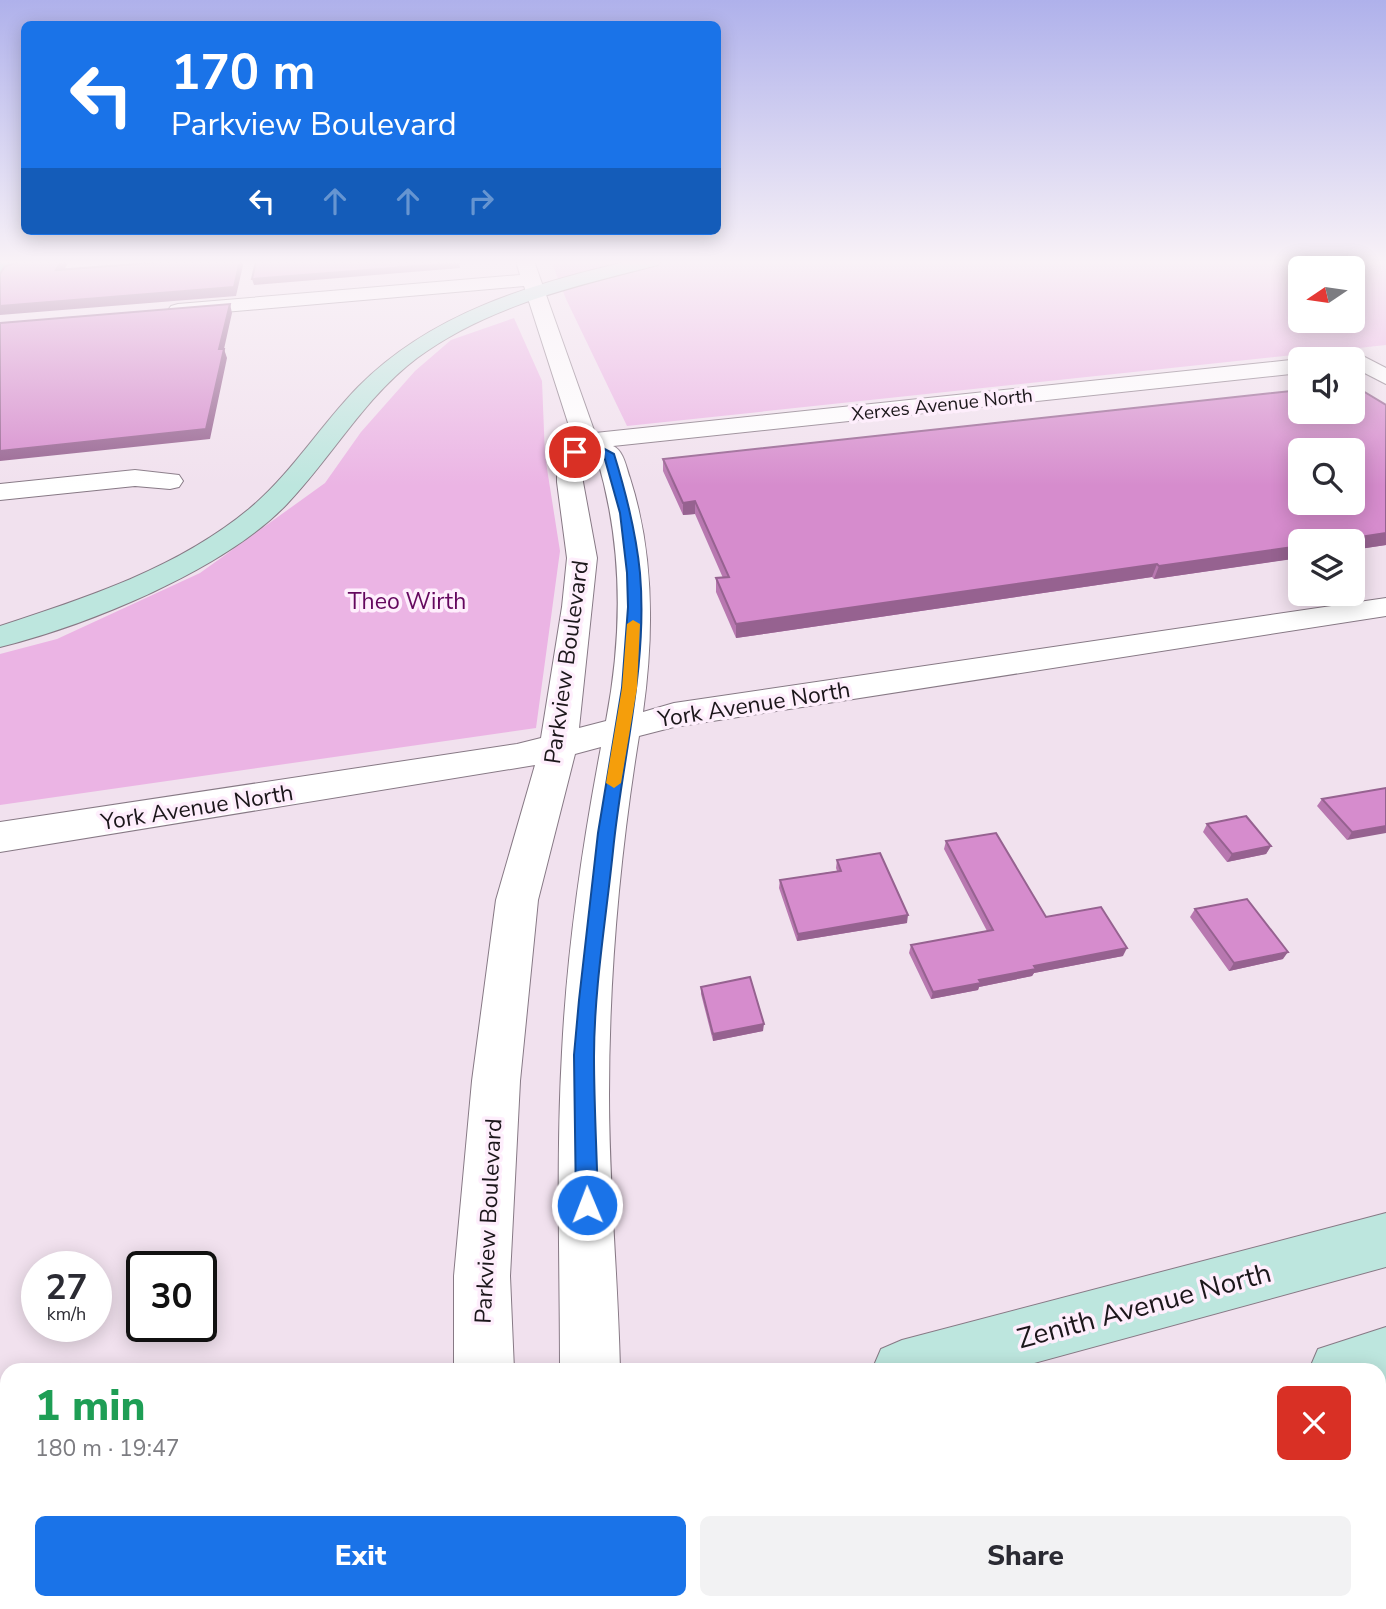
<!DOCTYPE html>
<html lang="en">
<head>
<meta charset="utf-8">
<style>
  :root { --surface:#fff; --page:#f2f2f3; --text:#2b2b33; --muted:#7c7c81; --accent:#1a73e8 }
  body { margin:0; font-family:"Nunito Sans",sans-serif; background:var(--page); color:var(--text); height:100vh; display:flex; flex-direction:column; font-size:26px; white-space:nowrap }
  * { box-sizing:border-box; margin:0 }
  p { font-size:23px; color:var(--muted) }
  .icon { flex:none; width:38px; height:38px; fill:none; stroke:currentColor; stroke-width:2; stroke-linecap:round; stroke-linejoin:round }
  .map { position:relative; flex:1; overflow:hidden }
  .panel { position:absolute; left:0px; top:1363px; width:1386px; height:247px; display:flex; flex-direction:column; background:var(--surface); border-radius:21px 21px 0 0; box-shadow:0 4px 18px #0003 }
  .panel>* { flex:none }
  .guide { position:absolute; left:21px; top:21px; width:700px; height:214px; border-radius:10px; box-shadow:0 4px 18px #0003; background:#1a73e8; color:#fff; overflow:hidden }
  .needle { width:46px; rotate:257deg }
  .buttons { position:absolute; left:1288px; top:256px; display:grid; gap:14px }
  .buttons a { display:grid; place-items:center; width:77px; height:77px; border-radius:10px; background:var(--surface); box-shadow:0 4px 18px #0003; font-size:35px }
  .speed { position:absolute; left:21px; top:1251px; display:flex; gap:14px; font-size:35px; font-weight:700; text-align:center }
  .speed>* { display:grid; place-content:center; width:91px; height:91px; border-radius:50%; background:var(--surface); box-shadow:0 4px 18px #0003; line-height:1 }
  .speed small { font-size:18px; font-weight:400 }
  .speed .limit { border:4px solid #111; border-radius:10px; background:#fff; color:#111 }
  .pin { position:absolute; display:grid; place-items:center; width:60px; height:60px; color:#fff; margin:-30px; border:4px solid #fff; border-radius:50%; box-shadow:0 2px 7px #0007 }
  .me { position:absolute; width:77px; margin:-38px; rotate:359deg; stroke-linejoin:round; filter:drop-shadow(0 0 5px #0008) }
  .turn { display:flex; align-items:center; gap:24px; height:147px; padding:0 35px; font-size:32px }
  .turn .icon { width:91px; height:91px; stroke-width:2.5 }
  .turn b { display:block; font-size:49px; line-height:60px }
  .lanes { display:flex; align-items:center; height:66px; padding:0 35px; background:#0003; justify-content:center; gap:35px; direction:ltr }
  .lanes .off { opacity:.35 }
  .round { display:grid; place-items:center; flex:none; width:74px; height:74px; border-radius:10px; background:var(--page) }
  .overview { display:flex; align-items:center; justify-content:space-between; height:119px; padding:0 35px }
  h1 { font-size:42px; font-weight:800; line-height:52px; color:#1e9e55 }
  .action { display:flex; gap:14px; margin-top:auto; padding:14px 35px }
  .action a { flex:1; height:80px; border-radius:10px; background:var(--accent); color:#fff; font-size:28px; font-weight:800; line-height:80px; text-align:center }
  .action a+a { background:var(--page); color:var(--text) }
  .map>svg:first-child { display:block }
</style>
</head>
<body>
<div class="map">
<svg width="1386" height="1609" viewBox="0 0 1386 1609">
  <rect width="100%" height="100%" fill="#f1e1ee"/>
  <path fill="#ebb4e4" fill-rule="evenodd" d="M551,261H1386V345L627,426L566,299ZM1300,268H1353V320H1300Z
    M514,318L542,381L545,456L560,551L536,728L0,805V654L57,639L200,573L325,483L361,432L415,371L451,340Z"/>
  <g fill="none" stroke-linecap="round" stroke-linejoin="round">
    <g stroke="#877985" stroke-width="2">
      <path id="street" d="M516,261H534L595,433L1300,359V373L613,446C624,451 626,467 630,478C654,553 654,634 643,712L674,703L1386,598V616L674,727L639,736C620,854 609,975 609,1095C609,1187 618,1278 620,1370H560C560,1264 556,1158 562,1052C567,950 582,847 601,747L575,754L538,900L520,1081L510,1276L514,1370H454V1276L472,1081L496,900L535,765L0,852V822L517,744L541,738L562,607L567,558L557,482V461L570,442V429L524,286L178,316L171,314L168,310L171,306L178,304L520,275ZM588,454L597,458C623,545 623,632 606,721L579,728L597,558L583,482V461Z
        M1357,353L1386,368V384L1353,367V359H1347Z
        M135,470L179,475L183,481L179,487L170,489L135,486L0,500V484Z"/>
    </g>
    <g stroke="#877985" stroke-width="2">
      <path id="secondary" d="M629,261H660L658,265C575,286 487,306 417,358C364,398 332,457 287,504C224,570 88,625 0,647V626C86,598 178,568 249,509C291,474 320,426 358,387C431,313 531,284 629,261Z
        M1386,1213V1267L1009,1370H872L881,1349L902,1340Z
        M1386,1327V1385L1379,1387V1370H1309L1318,1349Z
        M492,1603H563L560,1609H490Z"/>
    </g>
    <g stroke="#fff" stroke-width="2">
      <path id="primary" d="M7,261H37L35,265L0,274V262Z"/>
    </g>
    <use href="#street" fill="#fff" fill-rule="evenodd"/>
    <use href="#secondary" fill="#bde6de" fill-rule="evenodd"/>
    <use href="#primary" fill="#7acdbc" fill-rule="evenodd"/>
  </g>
  <path fill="#b878b0" d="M1386,405V545L1154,579L1152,577L736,638L716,592V578H723L695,514L683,515L663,471V459Z
    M1386,788L1347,840L1317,806L1322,799Z
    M1207,824L1271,846L1266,854L1227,862L1203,832Z
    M946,841L1046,917L1123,956L1034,973L1032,976L979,987L978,990L931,999L909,953L911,945L987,931L944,849Z
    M837,860L907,923L797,941L779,888L780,880L837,871L836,868Z
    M1195,909L1283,959L1229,971L1190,917Z
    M701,987L763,1031L713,1041L701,994Z"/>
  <path fill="#966290" d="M61,261H69L59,279L56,270Z
    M240,261H244L236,296L0,315V306Z
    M459,263L460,268L254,285L252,279Z
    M230,304L232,313L224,349L227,358L210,439L0,461V451L219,349Z
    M695,501V514L683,515V503Z
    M1386,533V545L1353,550V541H1334Z
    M1300,546V558L1154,579L1159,566Z
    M1157,564L1152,577L736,638V624Z
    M1386,826V833L1347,840L1352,832Z
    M1271,846L1266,854L1227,862L1232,854Z
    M908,915L907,923L797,941L798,934Z
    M1127,948L1123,956L1034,973L1032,976L979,987L978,990L931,999L933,992L979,980L1034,966Z
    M1288,952L1283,959L1229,971L1234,963Z
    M764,1024L763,1031L713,1041V1034Z"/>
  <path fill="#d68ccd" stroke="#966290" stroke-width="2" fill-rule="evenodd" d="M24,261H61L56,270L174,261H240L234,287L0,306V274L5,266Z
    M256,261H458L459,263L252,279Z
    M230,304L219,349H224L206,429L0,451V323Z
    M1353,385L1386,405V533L1334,541H1300V546L1159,566L1157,564L736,624L716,578L729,577L695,501L683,503L663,459L1300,390V411H1353ZM1300,450H1353V502H1300Z
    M1386,788V826L1352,832L1322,799Z
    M1246,816L1271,846L1232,854L1207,824Z
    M996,833L1046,917L1101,907L1127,948L1034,966L1036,969L979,980L981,983L933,992L911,945L993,930L946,841Z
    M880,853L908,915L798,934L780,880L841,871L837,860Z
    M1247,899L1288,952L1234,963L1195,909Z
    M750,977L764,1024L713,1034L701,987Z"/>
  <linearGradient id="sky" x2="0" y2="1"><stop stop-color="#afb1eb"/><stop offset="0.54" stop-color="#f9f2f7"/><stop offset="1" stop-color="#f9f2f7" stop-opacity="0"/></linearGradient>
  <rect width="1386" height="486" fill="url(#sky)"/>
  <path fill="#1a73e8" stroke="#114b97" stroke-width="2" d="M579,439H586L614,454C626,493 636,531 640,573C648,666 622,759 613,851C606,919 594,989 594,1057C594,1106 597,1156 598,1205L595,1213L587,1216L580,1213L576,1205L574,1055L579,1000L598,833L622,688L628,607L627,573L620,513L604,456L585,446L579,454H571L570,452Z"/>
  <path fill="#f59e0b" d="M633,620L640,624L637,688L621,783L614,788L606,783L622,688L627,624Z"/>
  <g text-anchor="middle" stroke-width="7" stroke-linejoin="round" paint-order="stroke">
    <g font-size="19" fill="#1c171b" stroke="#feeefc">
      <text transform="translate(942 404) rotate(-6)" y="7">Xerxes Avenue North</text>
    </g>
    <g font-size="23" fill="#64075e" stroke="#feeefc">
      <text x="407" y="609">Theo Wirth</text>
    </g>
    <g font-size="23" fill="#1c171b" stroke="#feeefc">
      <text transform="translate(566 662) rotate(-82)" y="8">Parkview Boulevard</text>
      <text transform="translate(754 704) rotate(-9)" y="8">York Avenue North</text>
      <text transform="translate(197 807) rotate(-9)" y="8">York Avenue North</text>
      <text transform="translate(488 1221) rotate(-87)" y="8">Parkview Boulevard</text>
    </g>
    <g font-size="28" fill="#1c171b" stroke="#feeefc">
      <text transform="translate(1144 1305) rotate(-15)" y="10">Zenith Avenue North</text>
    </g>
  </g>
</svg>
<div class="buttons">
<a><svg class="needle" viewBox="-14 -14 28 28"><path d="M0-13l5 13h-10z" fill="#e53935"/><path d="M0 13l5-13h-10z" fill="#7c7c81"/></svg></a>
<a><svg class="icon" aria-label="sound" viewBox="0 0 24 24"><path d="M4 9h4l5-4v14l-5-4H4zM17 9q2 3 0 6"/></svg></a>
<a><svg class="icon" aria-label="search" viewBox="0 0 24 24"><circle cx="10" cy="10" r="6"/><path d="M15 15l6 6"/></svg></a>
<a><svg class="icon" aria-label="layers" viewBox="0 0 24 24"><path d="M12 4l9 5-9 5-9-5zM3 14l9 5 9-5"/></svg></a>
</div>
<div class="speed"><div>27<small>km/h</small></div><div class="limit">30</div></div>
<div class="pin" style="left:575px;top:452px;background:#d93025"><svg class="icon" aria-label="arrive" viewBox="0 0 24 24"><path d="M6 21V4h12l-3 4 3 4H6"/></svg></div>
<svg class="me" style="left:587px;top:1205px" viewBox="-20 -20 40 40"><circle r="17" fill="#1a73e8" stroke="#fff" stroke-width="3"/><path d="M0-11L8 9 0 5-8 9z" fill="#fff"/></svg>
<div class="guide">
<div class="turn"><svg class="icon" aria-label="left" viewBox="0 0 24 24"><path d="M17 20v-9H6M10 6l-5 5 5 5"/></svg><div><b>170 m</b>Parkview Boulevard</div></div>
<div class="lanes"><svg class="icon" aria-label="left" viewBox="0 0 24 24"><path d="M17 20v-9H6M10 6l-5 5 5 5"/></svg><svg class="icon off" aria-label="ahead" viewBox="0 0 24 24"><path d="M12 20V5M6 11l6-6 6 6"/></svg><svg class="icon off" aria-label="ahead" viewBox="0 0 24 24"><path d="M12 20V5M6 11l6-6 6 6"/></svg><svg class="icon off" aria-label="right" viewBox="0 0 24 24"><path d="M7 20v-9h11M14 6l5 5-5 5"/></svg></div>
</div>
<section class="panel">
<div class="overview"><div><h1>1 min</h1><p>180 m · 19:47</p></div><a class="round" style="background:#d93025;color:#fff"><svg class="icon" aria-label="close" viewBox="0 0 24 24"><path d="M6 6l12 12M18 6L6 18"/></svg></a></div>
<div class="action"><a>Exit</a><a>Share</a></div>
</section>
</div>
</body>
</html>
